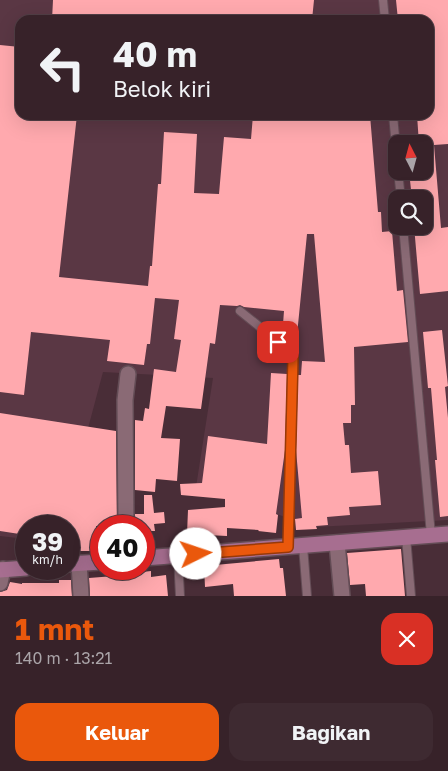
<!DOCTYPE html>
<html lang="id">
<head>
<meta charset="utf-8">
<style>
  :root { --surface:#372229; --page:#3e2a31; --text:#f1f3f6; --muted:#aaa4a8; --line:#513f46; --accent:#ea580c }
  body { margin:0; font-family:"Golos Text",sans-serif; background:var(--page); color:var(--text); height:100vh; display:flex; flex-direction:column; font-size:19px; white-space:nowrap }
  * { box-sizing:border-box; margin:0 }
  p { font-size:16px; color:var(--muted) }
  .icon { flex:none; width:28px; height:28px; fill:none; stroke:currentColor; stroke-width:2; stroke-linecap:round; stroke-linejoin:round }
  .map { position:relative; height:596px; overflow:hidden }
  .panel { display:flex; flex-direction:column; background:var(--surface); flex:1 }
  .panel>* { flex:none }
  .guide { position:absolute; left:15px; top:15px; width:419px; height:105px; border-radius:15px; box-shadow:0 5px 20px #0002,0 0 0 1px var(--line); background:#372229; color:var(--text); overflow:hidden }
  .needle { width:32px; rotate:354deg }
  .fabs { position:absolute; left:388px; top:135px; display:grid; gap:10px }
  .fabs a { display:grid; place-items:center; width:45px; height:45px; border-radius:10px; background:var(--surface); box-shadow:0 5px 20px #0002,0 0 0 1px var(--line); font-size:25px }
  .speed { position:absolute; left:15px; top:515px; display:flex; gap:10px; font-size:25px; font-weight:700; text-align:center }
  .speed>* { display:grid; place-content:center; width:65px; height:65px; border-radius:50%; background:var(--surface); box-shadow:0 5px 20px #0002,0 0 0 1px var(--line); line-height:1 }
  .speed small { font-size:12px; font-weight:400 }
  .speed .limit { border:8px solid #d22; background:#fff; color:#111 }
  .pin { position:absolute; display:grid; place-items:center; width:42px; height:42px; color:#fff; margin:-21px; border-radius:10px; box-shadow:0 2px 8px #0006 }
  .me { position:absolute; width:55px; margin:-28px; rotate:86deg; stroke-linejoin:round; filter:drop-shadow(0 0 4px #0008) }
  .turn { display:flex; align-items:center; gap:18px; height:105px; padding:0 15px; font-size:22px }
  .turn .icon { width:65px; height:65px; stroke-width:2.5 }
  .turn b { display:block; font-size:35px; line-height:42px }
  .round { display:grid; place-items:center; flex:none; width:52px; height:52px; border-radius:15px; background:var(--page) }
  .head { display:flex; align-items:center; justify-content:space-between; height:85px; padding:0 15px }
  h1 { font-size:30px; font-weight:700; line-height:38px; color:var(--accent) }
  .button { display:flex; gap:10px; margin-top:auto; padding:10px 15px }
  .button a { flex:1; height:58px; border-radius:15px; background:var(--accent); color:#fff; font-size:20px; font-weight:700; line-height:58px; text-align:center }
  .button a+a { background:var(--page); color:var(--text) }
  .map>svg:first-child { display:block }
</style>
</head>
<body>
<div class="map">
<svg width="448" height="596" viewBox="0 0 448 596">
  <rect width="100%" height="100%" fill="#492d37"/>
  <path fill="#5a3744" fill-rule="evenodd" d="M0,0H448V520L315,527L196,487L213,378L103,372L62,526H26V539L0,536ZM20,20H429V115H20ZM396,144H424V171H396ZM396,199H424V226H396Z"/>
  <path fill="#ffa9ae" d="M53,0H314L312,20H52Z
    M396,0H448V144L434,145L441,228L448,227V291L420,294L414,226H424V199H412L409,171H424V144H419L417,115H429V20H398Z
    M0,45L20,47V115H77L59,277L148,286L150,266H152L158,184H161L164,132L197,134L194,193L219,194L224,137L251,139L253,115H370L378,212H381L382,232L392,231L397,291L403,290L408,342L354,347L355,405H351V423H343L345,445H349L351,473L378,471L381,505L349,507L350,515L327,517L328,525L316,526L317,529L296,530L295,519L302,518L296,450L298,375H301L302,361L325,362L314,234H307L296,345L290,344L282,337L284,311L244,307L240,305L237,306L220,305L215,344L210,343L201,409L166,406L161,438L180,439L177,481L156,479L155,492L135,490V420L143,421L145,408L149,409L154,369L176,372L181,340L174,339L179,300L155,298L150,344H147L144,365L107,361L110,340L31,332L24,395L0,392Z
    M442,330L448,386L445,387L448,418V516L440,517L435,460H437L431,388H428L423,332Z
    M271,373L287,374L285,450L276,514L278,515L276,533L258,531L259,530L227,528V536L187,534L188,510L225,507V499L181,495L180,484L202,483L208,436L267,444Z
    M0,413L116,431L117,526H96V551H79V549L69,550V526H26V535L0,531Z
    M144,495H152L154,513L164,512L165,523L154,524L155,531H144V526H135V514H144Z
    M401,549L405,596H366L365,584L350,585L347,553Z
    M279,559L280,568H283L286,596H234L233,584L205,587L204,566Z
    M151,571V577L166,575L168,596H90L89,578L114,576L125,575V574Z
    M59,580H71L72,596H0V592L7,590L10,582L22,584V583H59Z"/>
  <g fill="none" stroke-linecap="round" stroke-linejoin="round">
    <g stroke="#634c55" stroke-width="10">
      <path id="lane" d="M383,0L385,20
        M393,115L396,147
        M398,171L401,199
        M403,226L431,535
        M240,311L291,352L293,358L288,547
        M406,537L411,596
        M303,546L307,596
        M178,556L180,596"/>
    </g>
    <g stroke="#634c55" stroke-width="18">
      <path id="street" d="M126,526L125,400L128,374
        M337,543L342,596
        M79,563L81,596
        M0,583L3,569"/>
    </g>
    <g stroke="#634c55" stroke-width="18">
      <path id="secondary" d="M144,558L448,534
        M69,564L101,562
        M0,570L26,568"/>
    </g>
    <use href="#lane" stroke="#8a6a75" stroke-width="8"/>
    <use href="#street" stroke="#8a6a75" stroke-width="15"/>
    <use href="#secondary" stroke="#a76e90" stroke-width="15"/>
  </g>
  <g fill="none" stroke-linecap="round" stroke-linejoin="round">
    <g stroke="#983908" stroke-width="12">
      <path id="route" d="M196,554L288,547L293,358L291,352L278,342"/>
    </g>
    <use href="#route" stroke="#ea580c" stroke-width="9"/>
  </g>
</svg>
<div class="fabs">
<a><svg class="needle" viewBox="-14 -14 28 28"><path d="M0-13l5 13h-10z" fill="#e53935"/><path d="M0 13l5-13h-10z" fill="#aaa4a8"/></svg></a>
<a><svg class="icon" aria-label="search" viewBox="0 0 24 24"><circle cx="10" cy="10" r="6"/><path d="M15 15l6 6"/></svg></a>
</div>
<div class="speed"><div>39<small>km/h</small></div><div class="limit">40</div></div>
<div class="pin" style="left:278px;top:342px;background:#d93025"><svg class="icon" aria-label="arrive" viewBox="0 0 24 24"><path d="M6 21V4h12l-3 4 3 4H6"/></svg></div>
<svg class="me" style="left:196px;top:554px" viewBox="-20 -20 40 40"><circle r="19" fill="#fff"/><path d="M0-13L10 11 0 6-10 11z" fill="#ea580c"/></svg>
<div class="guide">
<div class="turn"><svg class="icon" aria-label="left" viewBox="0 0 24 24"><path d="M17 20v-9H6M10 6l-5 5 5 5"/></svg><div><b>40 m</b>Belok kiri</div></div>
</div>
</div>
<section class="panel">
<div class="head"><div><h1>1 mnt</h1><p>140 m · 13:21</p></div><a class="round" style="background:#d93025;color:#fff"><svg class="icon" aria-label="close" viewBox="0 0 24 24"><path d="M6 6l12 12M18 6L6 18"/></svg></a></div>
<div class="button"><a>Keluar</a><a>Bagikan</a></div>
</section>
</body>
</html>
